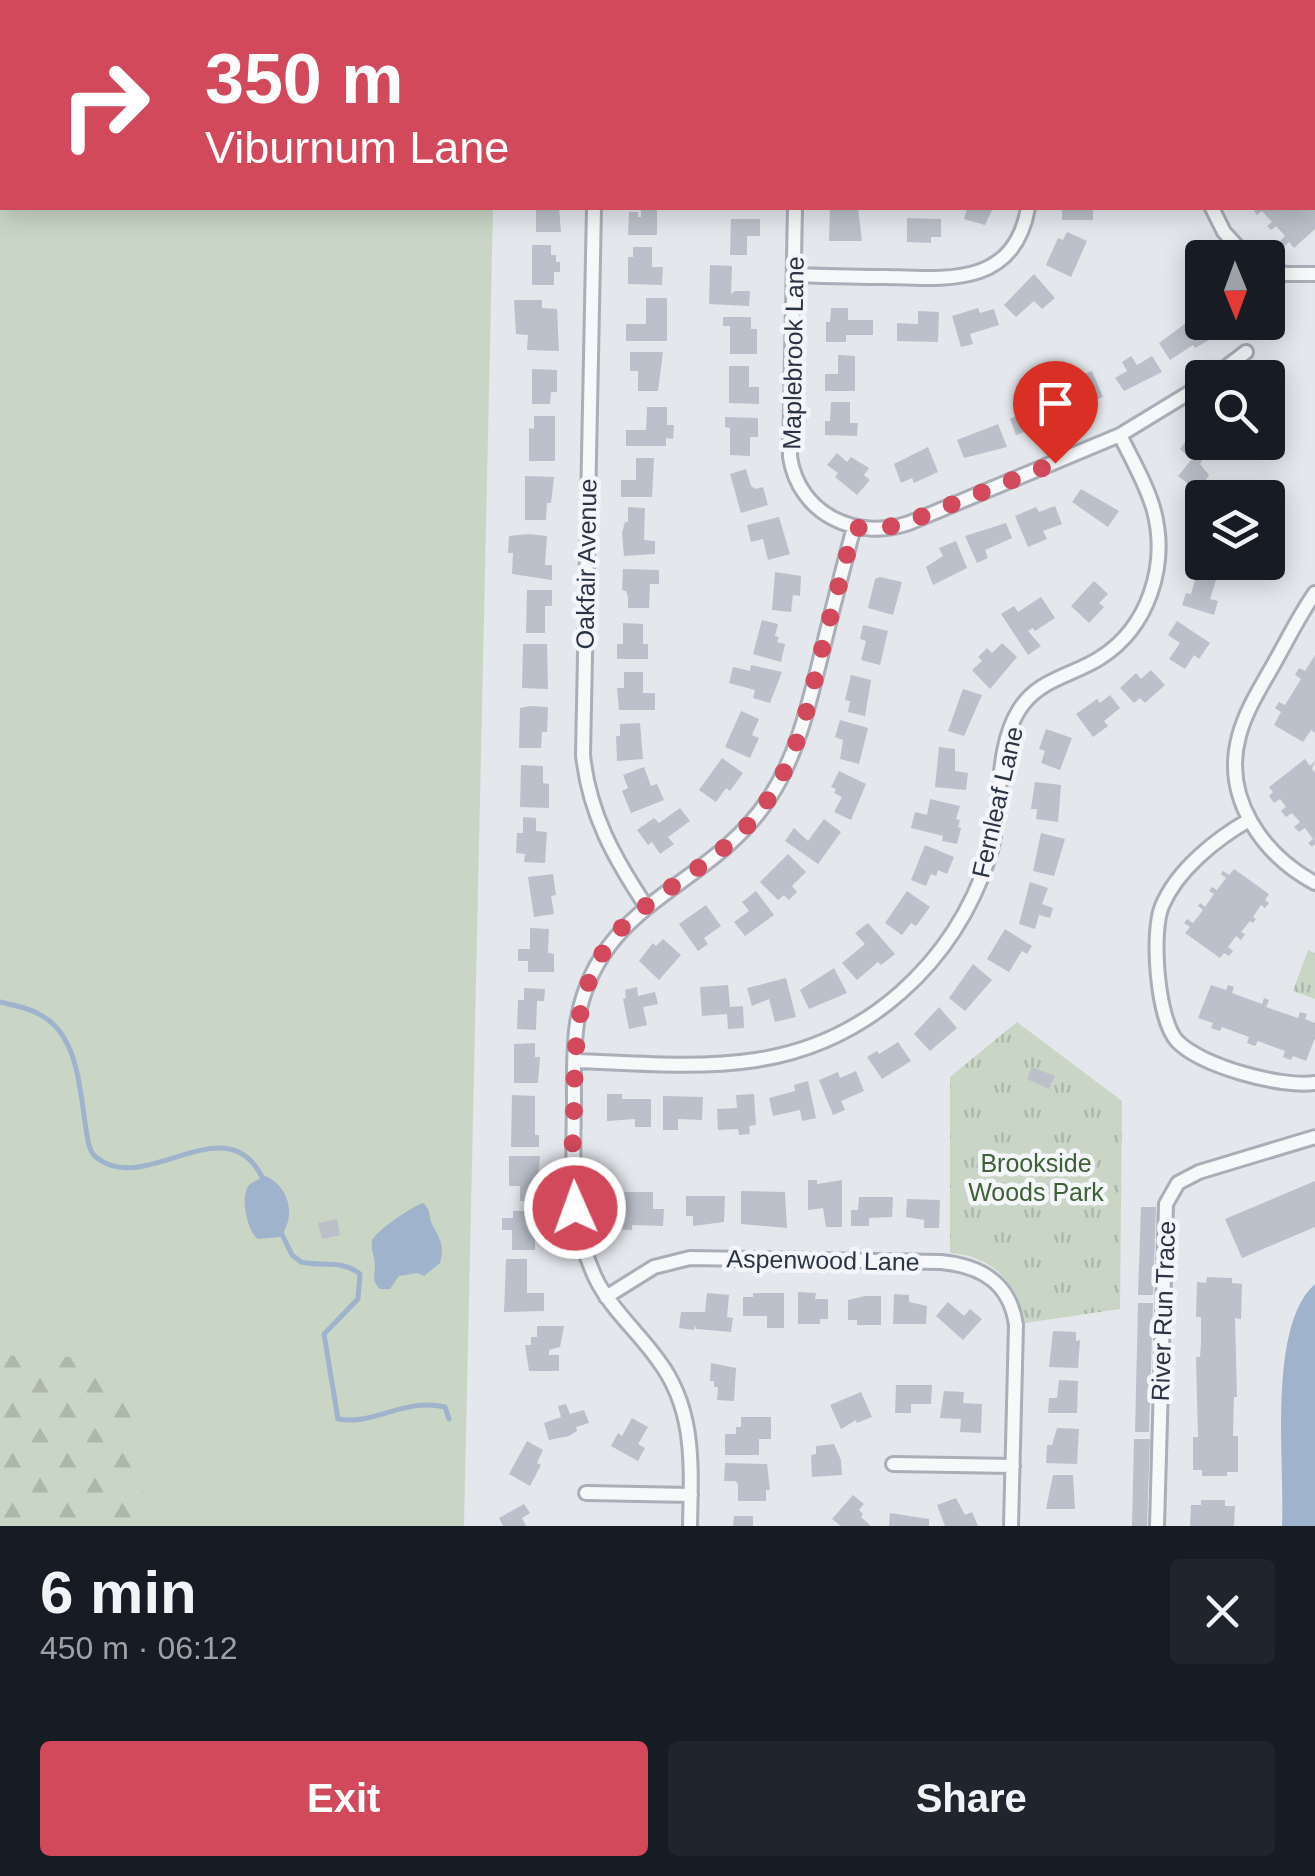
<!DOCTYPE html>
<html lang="en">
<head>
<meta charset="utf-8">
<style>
  :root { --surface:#171b24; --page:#20242c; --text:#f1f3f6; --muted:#9ea1a6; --accent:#d1495b }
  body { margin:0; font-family:Arial,sans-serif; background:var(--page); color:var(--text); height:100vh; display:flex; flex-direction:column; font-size:38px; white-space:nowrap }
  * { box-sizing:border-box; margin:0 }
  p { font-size:32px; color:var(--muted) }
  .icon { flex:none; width:55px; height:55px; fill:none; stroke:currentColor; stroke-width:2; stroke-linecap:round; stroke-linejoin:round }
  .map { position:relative; height:1526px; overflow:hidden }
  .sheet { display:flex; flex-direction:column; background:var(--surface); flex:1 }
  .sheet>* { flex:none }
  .hud { position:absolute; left:0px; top:0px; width:1315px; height:210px; box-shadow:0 5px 25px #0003; background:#d1495b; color:#fff; overflow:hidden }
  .needle { width:65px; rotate:179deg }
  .buttons { position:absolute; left:1185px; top:240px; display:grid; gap:20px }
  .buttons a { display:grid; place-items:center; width:100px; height:100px; border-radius:10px; background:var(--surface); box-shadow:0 5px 25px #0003; font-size:50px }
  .pin { position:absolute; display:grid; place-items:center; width:85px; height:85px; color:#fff; margin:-102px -42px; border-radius:50% 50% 50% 0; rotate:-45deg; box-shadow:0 0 10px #0007 }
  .pin .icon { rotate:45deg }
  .me { position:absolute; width:110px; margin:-55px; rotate:358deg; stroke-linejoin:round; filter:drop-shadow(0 0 8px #0008) }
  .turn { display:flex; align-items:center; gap:35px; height:210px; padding:0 40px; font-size:45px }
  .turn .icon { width:130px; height:130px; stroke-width:2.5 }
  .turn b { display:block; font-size:70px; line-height:85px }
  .round { display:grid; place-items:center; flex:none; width:105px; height:105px; border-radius:10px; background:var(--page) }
  .overview { display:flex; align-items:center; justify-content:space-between; height:170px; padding:0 40px }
  h1 { font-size:60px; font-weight:700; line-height:75px }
  .button { display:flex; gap:20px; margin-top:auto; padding:20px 40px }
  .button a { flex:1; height:115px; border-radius:10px; background:var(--accent); color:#fff; font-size:40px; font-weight:700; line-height:115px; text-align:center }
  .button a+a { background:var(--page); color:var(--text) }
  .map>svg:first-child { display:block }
</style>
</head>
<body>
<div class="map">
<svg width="1315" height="1526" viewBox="0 0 1315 1526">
  <defs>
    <pattern id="forest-firs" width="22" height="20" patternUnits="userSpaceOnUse" patternTransform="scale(2.5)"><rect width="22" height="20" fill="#c9d6c5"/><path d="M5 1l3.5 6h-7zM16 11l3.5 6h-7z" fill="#adb8ab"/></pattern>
    <pattern id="park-tufts" width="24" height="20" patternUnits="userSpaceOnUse" patternTransform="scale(2.5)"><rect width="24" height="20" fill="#c9d6c5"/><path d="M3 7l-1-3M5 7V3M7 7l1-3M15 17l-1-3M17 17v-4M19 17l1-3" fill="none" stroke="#adb8ab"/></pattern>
  </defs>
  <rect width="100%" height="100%" fill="#e4e7ec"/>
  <path fill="#c9d6c5" d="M0,123L2,208H493L464,1526H0Z"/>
  <path fill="url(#forest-firs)" d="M0,1355C27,1357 77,1352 101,1365C136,1384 142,1488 146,1526H70L55,1521L31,1526H0Z"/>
  <path fill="url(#park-tufts)" d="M1308,950L1315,953V999L1293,991Z
    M1017,1022L1122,1101L1120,1309L1025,1323C1018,1283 991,1255 950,1253V1077Z"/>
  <path fill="#9fb4cc" d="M266,1176C289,1187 297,1216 280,1237L258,1239C247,1231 239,1195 250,1184C253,1182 263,1177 266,1176Z
    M423,1203C432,1211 428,1215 432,1224C440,1240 445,1245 440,1263L424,1276L417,1273L399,1276L390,1289H380C371,1280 375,1277 375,1266C375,1257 370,1249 372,1241C373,1233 414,1205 423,1203Z
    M1315,1284V1526H1282C1285,1465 1267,1326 1315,1284Z"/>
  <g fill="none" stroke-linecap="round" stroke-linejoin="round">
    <path stroke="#9fb4cc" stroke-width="5" d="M0,1002C15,1006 31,1008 44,1017C79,1039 80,1093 86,1129C88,1139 88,1151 97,1158C147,1197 228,1101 264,1181
      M280,1230L292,1255L301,1262C322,1267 341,1259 360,1274L358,1299L324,1334L338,1419C372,1426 406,1397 445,1407L449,1419"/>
  </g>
  <path fill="#bbc0ca" d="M536,208H559L561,232H536Z
    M641,208H657V235H628L629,212H638V217H641Z
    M830,208H858L862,241H829Z
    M967,208H993L985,225L964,219Z
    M1062,208H1093V220H1062Z
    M1258,208H1315V229L1294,248L1289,242L1285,246L1280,241L1285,236L1276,226L1271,230L1267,226L1272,222L1262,211L1257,215L1254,211Z
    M907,218L941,219V237H931V243L907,242Z
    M731,219H760V236H747V255H730Z
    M1067,232L1087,241L1071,277L1046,265L1058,238L1063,240Z
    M532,245H551V255H556V262H560V272H554V285H532Z
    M633,247H652V267H663L662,285L628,284V257H633Z
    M710,265L732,266L731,294L735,291H750L749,306L709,304Z
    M1034,274L1055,298L1042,309L1034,301L1016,317L1004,305Z
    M646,298H667V341H626V324H646Z
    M514,300H542V308L557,309L559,351L527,350L528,335L516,334Z
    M831,308H848V320H873V335H846V342H826V322H830Z
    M978,308L980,313L994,309L999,325L970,334L973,344L961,347L952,316Z
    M918,311L939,312L938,342L897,341V323L918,324Z
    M723,317H751V329H757V354H730V326H723Z
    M1194,317L1209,340L1195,348L1193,345L1170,360L1159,343Z
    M630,352H663L658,391H638V371H630Z
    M838,355L855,356V391H825V374H838Z
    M1131,356L1137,365L1152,356L1162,372L1124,391L1115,378L1127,371L1122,362Z
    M729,366H749V387H759V404L729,403Z
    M1071,366L1076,377L1092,371L1103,397L1091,402L1093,406L1087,409L1088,412L1073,419L1066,403L1071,401L1058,372Z
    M532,369L557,370V392H551L550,404H532Z
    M1046,401L1056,426L1035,435L1032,429L1016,435L1010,419Z
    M831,402H850V423H858L857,436L825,435V421H830Z
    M647,407H667V425H674L673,439L666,438V446H626V430H646Z
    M534,416H555V461H529V428L534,429Z
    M725,417L758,418V437H750V456L730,455V428L725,427Z
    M998,424L1007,447L964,458L957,440Z
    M1195,429L1202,435V442H1214L1200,464L1209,475L1200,488L1194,483L1191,486L1178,476L1192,459L1180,449Z
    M928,447L938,472L914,483L912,478L901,483L894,464Z
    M837,453L847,462L851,457L869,468L864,475L870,480L857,495L835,477L838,473L827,465Z
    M636,458H654L652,497H621V480H636Z
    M746,469L751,486L756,489L763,487L768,505L741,513L730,474Z
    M525,476L554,477L551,503H547L546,520H525Z
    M1081,489L1119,511L1108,527L1072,502Z
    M1055,506L1062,524L1043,531L1047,539L1028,547L1015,516L1036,507L1039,512Z
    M628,507L645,508L644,540L655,541V554L624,556L622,533L625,522H628Z
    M779,517L790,554L768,560L763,539L751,542L747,525Z
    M1193,519H1202V563H1200L1198,542L1193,543Z
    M1006,523L1012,538L985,550L988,558L977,563L965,536Z
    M529,534L547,536L545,565H552V580L512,574L513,553H508L509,536Z
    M956,541L967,568L933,585L926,567L943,556L939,548Z
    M623,569L659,570V584H650L649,608H628V597L626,591L622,590Z
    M775,572L801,576L800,596L793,595L791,612L772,610Z
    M1197,574L1216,580L1210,599L1218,601L1214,615L1182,605L1186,593L1191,594Z
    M880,577L902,582L893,615L868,608L875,579Z
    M1094,581L1108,594L1099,603L1104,607L1089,623L1071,606Z
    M527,590H552V606H545V633H526Z
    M1041,597L1055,618L1035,631L1033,628L1028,631L1041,646L1028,655L1001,614L1014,606L1018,612Z
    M762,620L778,624L775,636L779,637L777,642L785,644L781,662L753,654Z
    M1177,621L1210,643L1199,659L1194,655L1185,669L1169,659L1180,643L1168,635Z
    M623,623L643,624V644H648V659H617V644H623Z
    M863,625L888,631L880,665L861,660L866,641L860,639Z
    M1002,643L1017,657L990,689L972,670L982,661L978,657L987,648L992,653Z
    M523,644H547L548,689L522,688Z
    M1315,655V733L1311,730L1303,742L1274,725L1281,712L1275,708L1279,702L1285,705L1301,679L1295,675L1299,668L1305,671Z
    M751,665L782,672L770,703L753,698L755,690L729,683L733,667L750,671Z
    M1151,670L1165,685L1145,703L1140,698L1134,703L1120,688L1136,673L1141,679Z
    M624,672H643V693H655V710H619L617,688H624Z
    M851,675L871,680L865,716L848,712L850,701L845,700Z
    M963,689L982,695L964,736L948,731Z
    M1110,695L1120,708L1104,721L1108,726L1093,737L1076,714L1097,699L1100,703Z
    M530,706L548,707L547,732H542L541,748H519L520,708Z
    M741,711L759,719L752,735L759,738L750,758L725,747Z
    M840,720L868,728L859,764L840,759L843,740L835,737Z
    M640,723L643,759L617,761L616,736H620V724Z
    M1046,729L1072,738L1060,770L1041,763L1045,751L1039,749Z
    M939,747L955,749V771L968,773L966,790L935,787Z
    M722,758L743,773L730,791L726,788L716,802L699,790Z
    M1305,759L1310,766L1315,761L1312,769L1315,773V844L1312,847L1308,843L1313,839L1305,828L1299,832L1294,827L1300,822L1292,813L1286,817L1281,811L1286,807L1280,799L1274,803L1269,796L1273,792L1269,787Z
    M521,765L543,766V783L549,784V808L520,807Z
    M644,767L651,786L657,784L664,800L631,813L622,791L628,788L623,775Z
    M839,771L866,784L851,820L834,812L842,797L834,793L836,789L831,787Z
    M1035,782L1061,785L1058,822L1036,819L1037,809H1031Z
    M930,799L960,806L956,819L960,820L958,827L961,828L957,844L942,841L943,836L911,828L915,812L927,815Z
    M680,808L690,821L668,837L674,844L660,854L652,842L648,845L637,830L654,818L659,823Z
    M523,817L536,818V831L547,832L545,863L524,862L525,854L516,853L517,833H523Z
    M824,819L841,832L818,864L785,841L794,828L808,841Z
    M1041,833L1065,839L1054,876L1033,871Z
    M925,845L954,857L947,874L938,870L936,876L931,874L926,886L911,880Z
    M788,854L806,872L792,886L797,892L789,900L784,895L778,900L760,882Z
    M1234,869L1269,894L1265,900L1269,903L1265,908L1261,905L1253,917L1256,919L1253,923L1250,921L1241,932L1245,934L1241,940L1236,936L1228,947L1233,951L1229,956L1224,953L1220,958L1185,933L1190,927L1184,923L1187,919L1193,923L1203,910L1198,906L1200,903L1205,907L1214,894L1209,891L1212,887L1217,890L1226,878L1221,874L1223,871L1229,875Z
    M553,874L556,895L551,896L554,914L534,917L528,877Z
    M1030,882L1048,888L1042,904L1053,908L1050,918L1039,915L1035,929L1019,924Z
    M756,891L774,915L745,936L734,922L749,911L742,902Z
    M907,891L930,907L916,926L911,923L902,935L885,923Z
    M706,905L721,926L704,938L708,944L698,951L679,924Z
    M868,923L895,954L881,965L878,962L857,980L842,963L865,944L855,933Z
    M530,928L549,929L548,953L554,954V972H528V961H518V949H530Z
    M1005,929L1032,946L1027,954L1022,951L1009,972L987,959Z
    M663,939L681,955L659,980L639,961L653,943L656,946Z
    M973,964L992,980L965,1011L949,998Z
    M834,968L847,993L809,1009L800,990Z
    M786,978L796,1017L775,1022L769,999L752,1006L747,988Z
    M728,985L730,1007L743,1006L744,1028L728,1029L727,1014L702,1016L700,987Z
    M1211,985L1226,990L1228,985L1234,987L1232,993L1262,1004L1264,998L1269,1000L1266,1007L1298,1018L1300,1012L1307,1014L1305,1019L1315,1023V1038L1306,1061L1293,1056L1291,1060L1283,1057L1285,1051L1258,1041L1255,1046L1247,1043L1249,1037L1222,1027L1220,1031L1211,1028L1213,1023L1198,1018Z
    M637,987L638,996L655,992L658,1004L643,1007L647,1025L629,1029L623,999L626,998L625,990Z
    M524,988L545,989L544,1001H537L536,1030L517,1029L518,1000H524Z
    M939,1007L957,1028L930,1051L914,1034Z
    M898,1042L911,1061L882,1079L867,1057L877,1051L879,1054Z
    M535,1043V1057H540L538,1083H514V1044Z
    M1032,1067L1055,1076L1049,1089L1027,1079Z
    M856,1071L864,1091L841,1101L845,1110L833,1115L819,1080L838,1072L840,1078Z
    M808,1081L816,1118L802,1121L800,1110L773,1116L769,1098L795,1091L794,1085Z
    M607,1094H622V1099H651V1127H635V1119L607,1121Z
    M754,1094L756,1125L749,1126L750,1134L739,1135L738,1129L718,1130L717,1109L737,1108L736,1095Z
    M512,1095L535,1096V1135H539V1147H511Z
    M663,1096L703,1097L702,1120L678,1119V1130H663Z
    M509,1156H540L536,1201H520V1186H509Z
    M808,1180H817V1184L842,1180V1227H826L823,1208L808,1210Z
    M1315,1181V1227L1242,1258L1225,1219Z
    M741,1191L785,1192L787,1228L741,1224Z
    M624,1192H653V1209H664L663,1226L632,1225V1230L615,1229L616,1213H619V1205H623Z
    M686,1196H725L724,1222L693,1226V1216H686Z
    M859,1197H893L892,1217L869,1218V1226H851V1210H858Z
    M907,1199L940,1200L939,1228H924V1220L906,1217Z
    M1141,1207H1156L1153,1295H1138Z
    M513,1211H540V1234H535V1250H512V1230H502V1218H513Z
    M337,1219L340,1235L322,1239L318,1223Z
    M506,1259H527V1293H544V1311L504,1312Z
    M1207,1277L1232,1278V1283L1242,1284L1241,1319L1235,1318L1237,1397H1234L1233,1436H1238V1472H1227V1476H1202V1470H1193V1437H1198L1196,1357H1200L1201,1343V1317H1196L1197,1282L1206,1283Z
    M798,1292L816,1293L815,1299H828V1319H820V1324H798Z
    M707,1293L729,1295L727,1317L733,1318L731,1332L696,1329L695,1325L694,1330L679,1328L681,1312H705Z
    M753,1293H784V1328H767V1316H743V1297H753Z
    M894,1294L909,1295V1302L927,1306L926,1324H893Z
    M865,1296H881V1325H857V1320H848V1300Z
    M948,1302L964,1316L970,1309L982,1319L963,1340L936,1316Z
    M1138,1303H1153L1149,1432H1135Z
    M537,1326H564L560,1347L549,1350V1355H559V1371H529L525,1345H531V1337H537Z
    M1053,1331L1076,1332V1341L1080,1340L1078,1368L1049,1367Z
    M711,1363L736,1368L734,1401L717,1400L718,1387H714V1381H710Z
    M1059,1380L1078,1381L1077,1413H1048L1049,1398H1057Z
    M896,1385H932L931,1404H911V1413H895Z
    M944,1391L964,1392L963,1403L982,1404L981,1433L960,1432L961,1419L940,1418Z
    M861,1392L872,1417L857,1423L856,1420L841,1429L830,1405Z
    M566,1404L570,1414L584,1410L589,1423L576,1427L577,1431L569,1436L549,1440L544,1423L561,1417L558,1406Z
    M741,1417H771V1439H759V1455H725V1434H736V1427H741Z
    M632,1418L648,1427L638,1444L645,1448L638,1461L611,1446L618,1433L622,1436Z
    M1057,1428L1079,1429L1077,1464L1046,1463L1047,1445H1052Z
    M1134,1439H1150L1147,1526H1132Z
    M527,1441L543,1450L537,1463L541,1465L530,1486L509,1474Z
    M834,1444L841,1460L842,1475L812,1477L811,1455L816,1454V1446Z
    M725,1463L767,1464L770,1490H766V1501H738V1484L735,1481H724Z
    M1053,1475H1073L1075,1509H1046Z
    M853,1495L864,1504L859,1510L863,1514L861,1517L871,1526H841L832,1519Z
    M956,1498L965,1515L972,1512L978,1526H945L937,1505Z
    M1201,1500H1225V1506H1235L1234,1526H1190L1191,1505H1201Z
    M524,1504L530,1513L522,1518L526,1526H503L499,1518Z
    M890,1513L929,1519V1526H889Z
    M734,1516H753V1526H733Z"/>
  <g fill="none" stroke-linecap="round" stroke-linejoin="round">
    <g stroke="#a9aeb7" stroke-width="18">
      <path id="street" d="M653,0L657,2
        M968,0L970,2
        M377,2V0
        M629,2L631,0
        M1312,92L1315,91
        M594,208L583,755C589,813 614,858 646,906
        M795,208L790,457C799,515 857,541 909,523L1120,435L1202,385
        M1212,208L1224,232L1248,258
        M1268,269L1286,274H1315
        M794,275C825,276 856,277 887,277C949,279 1014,286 1028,208
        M1212,378L1246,352
        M1315,593C1300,614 1289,637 1276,660C1263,684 1246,709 1239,736C1222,798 1263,855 1315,883
        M1249,820C1216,839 1177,870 1162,906C1151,932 1157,1019 1177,1041C1201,1066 1281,1088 1315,1083
        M575,1061C634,1063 697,1069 756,1060C868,1043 954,963 989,857C1003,812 994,749 1019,710C1038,679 1072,676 1100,658C1149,627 1168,565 1154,511C1147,485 1132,460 1120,435
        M606,1297L654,1267L690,1258L941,1262C982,1266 1010,1283 1016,1325L1011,1526
        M893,1464L1013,1466
        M586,1493L691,1495
        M690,1526C691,1467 696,1410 658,1360C639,1333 614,1312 598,1283C569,1227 573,1167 574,1105C574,1078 573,1050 577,1023C597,900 708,890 768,800C798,755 809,703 822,652C832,610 843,569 854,527
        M1157,1526L1166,1204L1178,1183L1199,1172L1315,1137"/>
    </g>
    <use href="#street" stroke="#f7f8fa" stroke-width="12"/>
  </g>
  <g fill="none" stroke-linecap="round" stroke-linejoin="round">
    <path stroke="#d1495b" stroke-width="18" stroke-dasharray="0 32.4" d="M575,1208C570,1175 573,1142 574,1109C575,1027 576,959 647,905C690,872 737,846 767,801C799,754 810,699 823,645C833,606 844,567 854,528L898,526L1055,463"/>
  </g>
  <g text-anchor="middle" stroke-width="9" stroke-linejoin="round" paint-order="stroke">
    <g font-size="25" fill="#2b3445" stroke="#f4f6f9">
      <text transform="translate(793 353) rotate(-89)" y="9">Maplebrook Lane</text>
      <text transform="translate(586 564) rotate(-89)" y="9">Oakfair Avenue</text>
      <text transform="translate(997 802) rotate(-77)" y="9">Fernleaf Lane</text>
      <text transform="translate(823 1260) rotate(1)" y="9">Aspenwood Lane</text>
      <text transform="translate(1163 1311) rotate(-88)" y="9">River Run Trace</text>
    </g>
    <g font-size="25" fill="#3f6138" stroke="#f4f6f9">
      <text x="1036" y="1172">Brookside<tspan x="1036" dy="29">Woods Park</tspan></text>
    </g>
  </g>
</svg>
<div class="buttons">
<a><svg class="needle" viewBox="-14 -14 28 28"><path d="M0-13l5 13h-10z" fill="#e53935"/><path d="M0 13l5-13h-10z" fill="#9ea1a6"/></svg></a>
<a><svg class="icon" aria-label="search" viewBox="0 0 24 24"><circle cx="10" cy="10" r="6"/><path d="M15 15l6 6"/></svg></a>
<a><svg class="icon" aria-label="layers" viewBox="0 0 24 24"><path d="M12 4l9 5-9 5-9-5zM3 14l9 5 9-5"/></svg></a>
</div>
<div class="pin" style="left:1055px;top:463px;background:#d93025"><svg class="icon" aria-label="arrive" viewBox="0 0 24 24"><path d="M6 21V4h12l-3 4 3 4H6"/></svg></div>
<svg class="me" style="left:575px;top:1208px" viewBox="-20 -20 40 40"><circle r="17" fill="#d1495b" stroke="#fff" stroke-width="3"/><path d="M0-11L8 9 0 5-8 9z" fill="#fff"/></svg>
<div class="hud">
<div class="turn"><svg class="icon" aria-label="right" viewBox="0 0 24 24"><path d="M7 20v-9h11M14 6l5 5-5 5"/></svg><div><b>350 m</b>Viburnum Lane</div></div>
</div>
</div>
<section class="sheet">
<div class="overview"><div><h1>6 min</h1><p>450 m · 06:12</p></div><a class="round"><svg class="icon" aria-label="close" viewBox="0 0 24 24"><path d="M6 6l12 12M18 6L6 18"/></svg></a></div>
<div class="button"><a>Exit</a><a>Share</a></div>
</section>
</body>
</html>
